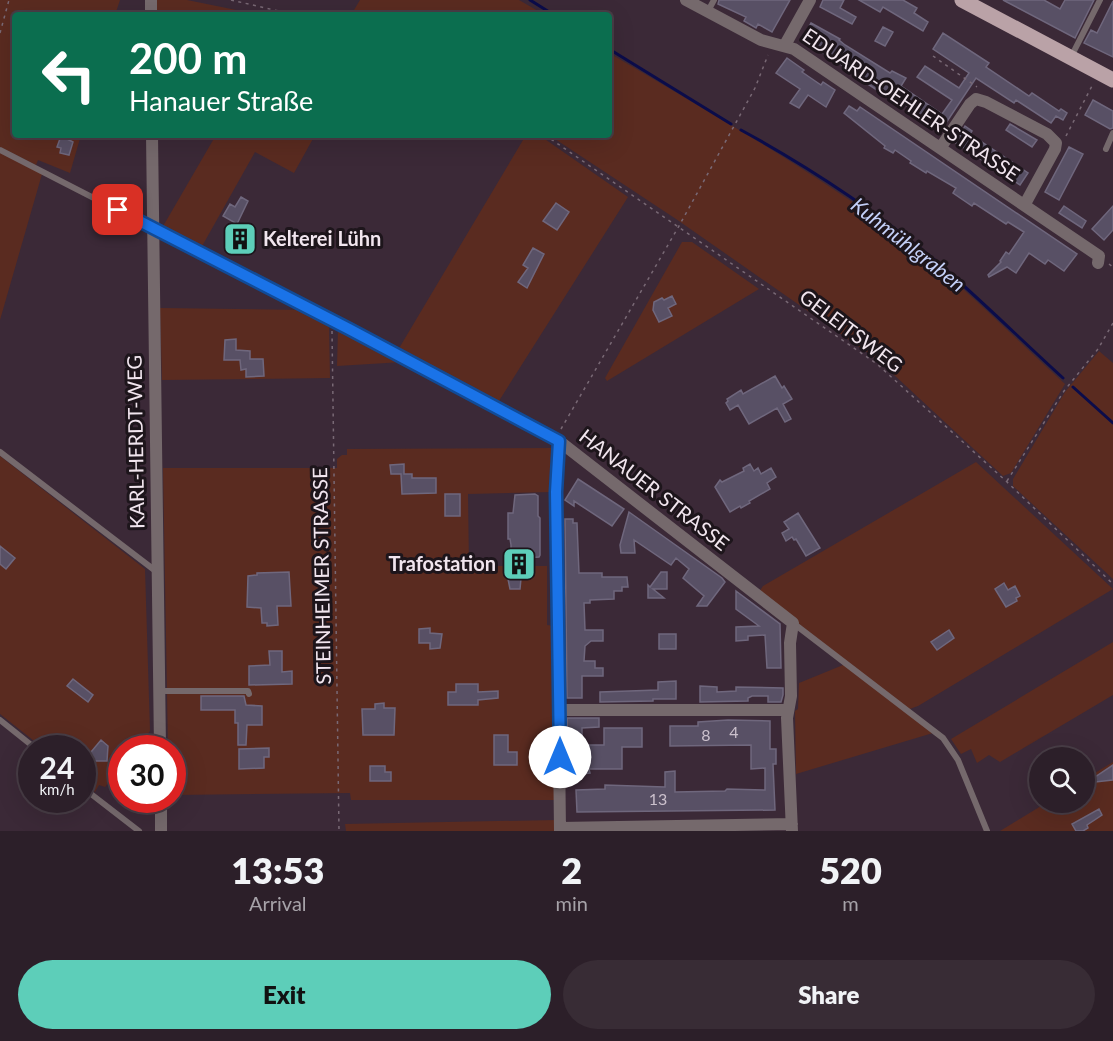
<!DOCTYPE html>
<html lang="en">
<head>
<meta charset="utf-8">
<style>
  :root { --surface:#2c1f29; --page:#382c35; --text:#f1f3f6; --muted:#a6a2a8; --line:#483d46; --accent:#5dceb9 }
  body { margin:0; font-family:Lato,sans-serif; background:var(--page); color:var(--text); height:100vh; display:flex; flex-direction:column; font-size:22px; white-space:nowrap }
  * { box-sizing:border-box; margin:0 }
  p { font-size:20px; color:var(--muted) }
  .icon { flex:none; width:33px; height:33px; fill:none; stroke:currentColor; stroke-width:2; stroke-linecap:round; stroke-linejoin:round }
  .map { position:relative; height:831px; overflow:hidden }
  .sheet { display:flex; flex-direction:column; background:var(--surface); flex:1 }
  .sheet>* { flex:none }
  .banner { position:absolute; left:12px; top:12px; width:600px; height:126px; border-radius:6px; box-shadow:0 6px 24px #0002,0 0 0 2px var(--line); background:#0b6e4f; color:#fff; overflow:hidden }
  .tools { position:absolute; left:1029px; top:747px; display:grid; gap:12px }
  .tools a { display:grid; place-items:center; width:66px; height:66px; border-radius:50%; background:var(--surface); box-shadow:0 6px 24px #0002,0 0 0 2px var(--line); font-size:30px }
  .speed { position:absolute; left:18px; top:735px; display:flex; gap:12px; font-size:30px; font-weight:700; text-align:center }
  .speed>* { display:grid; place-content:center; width:78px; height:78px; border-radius:50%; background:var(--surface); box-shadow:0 6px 24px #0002,0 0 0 2px var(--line); line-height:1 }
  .speed small { font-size:15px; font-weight:400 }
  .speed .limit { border:9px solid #d22; background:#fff; color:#111 }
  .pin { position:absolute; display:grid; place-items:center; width:51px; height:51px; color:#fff; margin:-26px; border-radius:12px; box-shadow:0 3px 9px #0006 }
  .me { position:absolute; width:66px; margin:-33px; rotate:0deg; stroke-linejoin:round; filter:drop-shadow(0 0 4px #0008) }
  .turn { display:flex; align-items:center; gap:21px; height:126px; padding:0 18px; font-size:27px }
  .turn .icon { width:78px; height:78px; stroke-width:2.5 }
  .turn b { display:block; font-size:42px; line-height:51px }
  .eta { display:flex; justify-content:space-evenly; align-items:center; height:102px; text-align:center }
  .eta b { font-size:36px; font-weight:800; line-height:42px }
  .cta { display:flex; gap:12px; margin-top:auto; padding:12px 18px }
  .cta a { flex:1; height:69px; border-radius:36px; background:var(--accent); color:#111; font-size:24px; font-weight:800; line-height:69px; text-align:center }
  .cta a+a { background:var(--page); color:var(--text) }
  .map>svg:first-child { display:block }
</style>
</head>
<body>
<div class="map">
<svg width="1113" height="831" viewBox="0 0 1113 831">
  <rect width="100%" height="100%" fill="#3b2937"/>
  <path fill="#5a2b20" d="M0,0H120L115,15H15V135H81L70,173L38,160L36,165L0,147Z
    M157,0H187L246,12L245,15H157Z
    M360,0H519L545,15H351Z
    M609,53C702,108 796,161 884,224C949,271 1006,330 1065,384L1011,473L1003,476L878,360L676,219L549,135H609Z
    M216,135H315L294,173L255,152L201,248L162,228Z
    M526,135H539L628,197L497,404L398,350Z
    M0,152L42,174L0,320Z
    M682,242H692L759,289L607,381L605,378Z
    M160,308L303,310L329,325L330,378L162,380Z
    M338,330L350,334L403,362L337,366Z
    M1099,351L1113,363V579L1013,486V479L1065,392Z
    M553,448L552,492L468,494L469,566H547V625L554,626L555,800H351L350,793L173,795L172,748H168L163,468H337V459L342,455H347V449Z
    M0,456L145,569L150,731L136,748H122L121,767L105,787L99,785L95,792L83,781L82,748H43L0,714Z
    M976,462L1113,589L918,706L904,711L933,733L796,774L795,711L798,709L799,683L848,663L759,592L763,586Z
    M1113,642V695L1000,762L989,755L977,763L971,749L961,754L951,739Z
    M1113,762V831H1000L1046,803L1084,802L1085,779Z
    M556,820V831H346L345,824Z"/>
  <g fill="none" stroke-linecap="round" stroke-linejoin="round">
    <path stroke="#0b0c4a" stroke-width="3" d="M530,0L554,15
      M609,49L731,124
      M741,130C807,166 872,209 931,257C976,295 1019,338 1063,378
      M1073,387L1113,423"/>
  </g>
  <path fill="#585065" stroke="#6f677d" stroke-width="1.5" d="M719,0H790L772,32L758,24L756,28L744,21L746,17L718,4Z
    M823,0H844L840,8L856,17L852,24L820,7Z
    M859,0H903L917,8L914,13L928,22L923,31L883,7L880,12Z
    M1003,0H1044L1060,9L1065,0H1094L1075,38Z
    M1113,1V57L1084,43L1091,30L1097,33Z
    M811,23L840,39L839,40L845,45L890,73L892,71L906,78L901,86L942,114L952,100L917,77L925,66L959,88L969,73L933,49L943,33L989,63L986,67L1029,96L1032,93L1059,111L1061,109L1067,113L1063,120L1056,116L1051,123L1016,100L1014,103L976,78L942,129L895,98L893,100L880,93V92L860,79L861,77L802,40Z
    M883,27L893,32L885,46L875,41Z
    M787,58L804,70L802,72L821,85L823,82L835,90L826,107L808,95L799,108L790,103L800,89L776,73Z
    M1093,100L1113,111V128L1110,129L1085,115Z
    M849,106L857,111L860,107L1077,254L1064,271L1048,260L1045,264L1029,253L1016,273L1007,267L989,277L988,275L1001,262L1000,261L1006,252L1009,254L1024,232L1008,222L1006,224L974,203L972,206L953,193L956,188L927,171L926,173L910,163L911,161L895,150L893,153L884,148L885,146L844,113Z
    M1010,124L1037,140L1032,147L1006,130Z
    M965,126L972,131L970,134L1028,173L1020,185L956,143Z
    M61,136L73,142L69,155L60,153L61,148L57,147Z
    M1069,147L1083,154L1059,200L1045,192Z
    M241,197L248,201L237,224L223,216L230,204L235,207Z
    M556,203L569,212L557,230L543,221Z
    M1064,206L1086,221L1082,228L1059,213Z
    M1113,206V230L1104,240L1092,229Z
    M238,227L252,235L242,252L228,244Z
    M533,248L544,254L527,288L518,282L528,268L523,265Z
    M672,296L676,304L668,308L672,316L659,322L653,310L654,302L662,298L664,300Z
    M236,339V350L250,351V359H263L264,376L246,377V369L241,370L240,360H224L225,340Z
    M775,376L782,388L784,386L792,399L783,404L791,419L785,422L777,408L749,424L738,405L730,410L726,403L728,401L727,399L741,390L743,394Z
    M404,464V474H412V478H436V493L402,494L401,474H391L390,465Z
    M750,464L754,471L758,468L761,474L771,468L776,477L767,483L770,489L749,501L750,503L741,508L740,506L730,512L715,487L720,480L722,482L744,471L743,468Z
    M578,479L624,509L612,526L574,501V506L565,500Z
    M445,494H460V516H445Z
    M535,494L538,496V516L540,518V555L539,557L523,558L520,589H510L507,574H514L513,558H511V545L510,539H508V513H513L515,495Z
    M629,512L722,578L725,582L707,606H697L704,596L683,578L689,569L676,558L671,565L634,540L635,553H621L620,545Z
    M798,513L820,548L806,556L796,539L794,540L792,537L786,541L782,533L789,529L784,522Z
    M565,519H573V523H577L579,573H602V577H627L628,587H622V591H614V599L590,600V603H584L585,630H603V641H591L585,646L584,661H595V668H603V676H582V698H567Z
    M0,546L15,558L6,569L0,564Z
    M289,572L291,606H277L278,625L267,626V623H262L261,608L247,607L248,576L257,575V573Z
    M661,572H667V589H653L664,598H648V585L650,587Z
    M1004,583L1008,590L1015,586L1020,596L1016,598L1017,601L1006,607L995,589Z
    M736,591L780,624L781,668H767L765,635L748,636V640L736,641V627L759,626L736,609Z
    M430,628V633L442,634L440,648L430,649V643H419V629Z
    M949,630L954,638L937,650L931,642Z
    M659,634H676V649H659Z
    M269,651H282V672L292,671V684L249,685V666L270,665Z
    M73,679L93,695L88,702L67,686Z
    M676,681V699H653V701L600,702V692L658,690V682Z
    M456,684H478V692L498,691V698L478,700V705H448V692H456Z
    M700,686L717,687V692L736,691V687L783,688V695L781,702H768V696H752L748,698V701L700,702Z
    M201,696H244L246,705L262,706V725H247L246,745H238V723H235V710H201Z
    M384,703V708H395L394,735H363L362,709H375V704Z
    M567,718H599V727L582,728V745H604V728H642V747H622V769H589L590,773L581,774V762H573L572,743H568Z
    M728,720L770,721V749H776V764H773L775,810L577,812L576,790L605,789V785L665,787V772L675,771V792L725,791L727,789L765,790V768L751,769V745L670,746V726H698V722Z
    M494,735H508V752H517V765H494Z
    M101,740L108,746L107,761H91V752Z
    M269,748V757H264V768L239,769V749Z
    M1113,765V780L1086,783Z
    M370,766H385V772H391V781H370Z
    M1099,809L1102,815L1087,825L1088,828L1083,831H1076L1072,824Z"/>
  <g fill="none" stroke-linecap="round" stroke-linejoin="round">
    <path stroke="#796975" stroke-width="1.5" stroke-dasharray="3 4.5" stroke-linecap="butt" d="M231,0L296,15
      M0,33L9,0
      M933,56L977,87
      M545,135L877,364L1007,482L1113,584
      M1066,136L1093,84
      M1109,264L1113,267
      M332,331L339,831
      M561,429L679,226L755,88L768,55
      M1007,481L1064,391L1098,349L1113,323"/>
    <path stroke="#75696c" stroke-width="6" d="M708,11L714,0
      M1071,57L1100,0
      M1106,149L1113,133
      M0,150L349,329L559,441
      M0,452L157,572
      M793,623L943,738L958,760L987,831
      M159,691H248L249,694
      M0,720L35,748
      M82,787L139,831"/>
    <path stroke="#75696c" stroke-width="12" d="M686,0L761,40L794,49L1099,256L1098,263
      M151,15V0
      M785,45L810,0
      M152,135L160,748
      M941,147L970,104L976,99L986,102L1047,134L1056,143L1055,149L1025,204
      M559,441L793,623L790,643L791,696L787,718L792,831
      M559,441L556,492L560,831
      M559,710H787
      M161,800V831
      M560,828L792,824"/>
    <path stroke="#baa2a7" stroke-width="15" d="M962,0L1113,80"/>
  </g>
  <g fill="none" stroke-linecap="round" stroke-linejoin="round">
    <g stroke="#114b97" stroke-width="15">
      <path id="route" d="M118,210L349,329L559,441L556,492L560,757"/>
    </g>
    <use href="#route" stroke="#1a73e8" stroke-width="10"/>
  </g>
  <defs>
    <g id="building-square" transform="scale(1.725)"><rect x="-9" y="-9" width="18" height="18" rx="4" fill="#5dceb9" stroke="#1d151b"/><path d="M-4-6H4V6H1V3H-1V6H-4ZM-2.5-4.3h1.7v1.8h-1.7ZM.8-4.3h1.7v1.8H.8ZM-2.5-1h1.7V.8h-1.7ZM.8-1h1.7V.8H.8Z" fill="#111"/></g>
  </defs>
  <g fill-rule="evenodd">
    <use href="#building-square" x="240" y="239"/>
    <use href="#building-square" x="519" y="564"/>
  </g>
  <g text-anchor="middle" stroke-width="6" stroke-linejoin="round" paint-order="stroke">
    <g font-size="16" fill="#cbc0cc">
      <text x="734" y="738">4</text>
      <text x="706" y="741">8</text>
      <text x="658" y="805">13</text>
    </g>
    <g font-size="20" fill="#f1e5ee" stroke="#1d151b">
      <text transform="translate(911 105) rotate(34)" y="7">EDUARD-OEHLER-STRASSE</text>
      <text transform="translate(851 331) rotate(37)" y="7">GELEITSWEG</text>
      <text transform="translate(136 442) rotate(-91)" y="7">KARL-HERDT-WEG</text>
      <text transform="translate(654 490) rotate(38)" y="7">HANAUER STRASSE</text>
      <text transform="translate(322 576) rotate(-91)" y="7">STEINHEIMER STRASSE</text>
    </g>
    <g font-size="20" font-weight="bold" fill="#f1e5ee" stroke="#1d151b" text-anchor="start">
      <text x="263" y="246">Kelterei Lühn</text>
      <text x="496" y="571" text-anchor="end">Trafostation</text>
    </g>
    <g font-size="21" font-style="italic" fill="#c4d0f8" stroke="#1d151b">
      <text transform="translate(908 245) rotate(38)" y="7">Kuhmühlgraben</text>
    </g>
  </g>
</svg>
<div class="tools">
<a><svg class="icon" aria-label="search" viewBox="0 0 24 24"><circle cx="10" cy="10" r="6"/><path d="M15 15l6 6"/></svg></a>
</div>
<div class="speed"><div>24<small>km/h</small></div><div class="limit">30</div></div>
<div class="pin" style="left:118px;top:210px;background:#d93025"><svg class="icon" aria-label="arrive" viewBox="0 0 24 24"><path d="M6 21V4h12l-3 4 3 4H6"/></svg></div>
<svg class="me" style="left:560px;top:757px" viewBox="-20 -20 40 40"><circle r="19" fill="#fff"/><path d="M0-13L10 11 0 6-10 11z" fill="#1a73e8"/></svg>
<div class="banner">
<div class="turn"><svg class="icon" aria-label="left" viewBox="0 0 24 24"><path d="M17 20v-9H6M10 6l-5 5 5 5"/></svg><div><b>200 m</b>Hanauer Straße</div></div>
</div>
</div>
<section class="sheet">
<div class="eta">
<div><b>13:53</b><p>Arrival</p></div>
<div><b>2</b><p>min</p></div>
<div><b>520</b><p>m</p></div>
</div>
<div class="cta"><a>Exit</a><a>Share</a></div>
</section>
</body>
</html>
